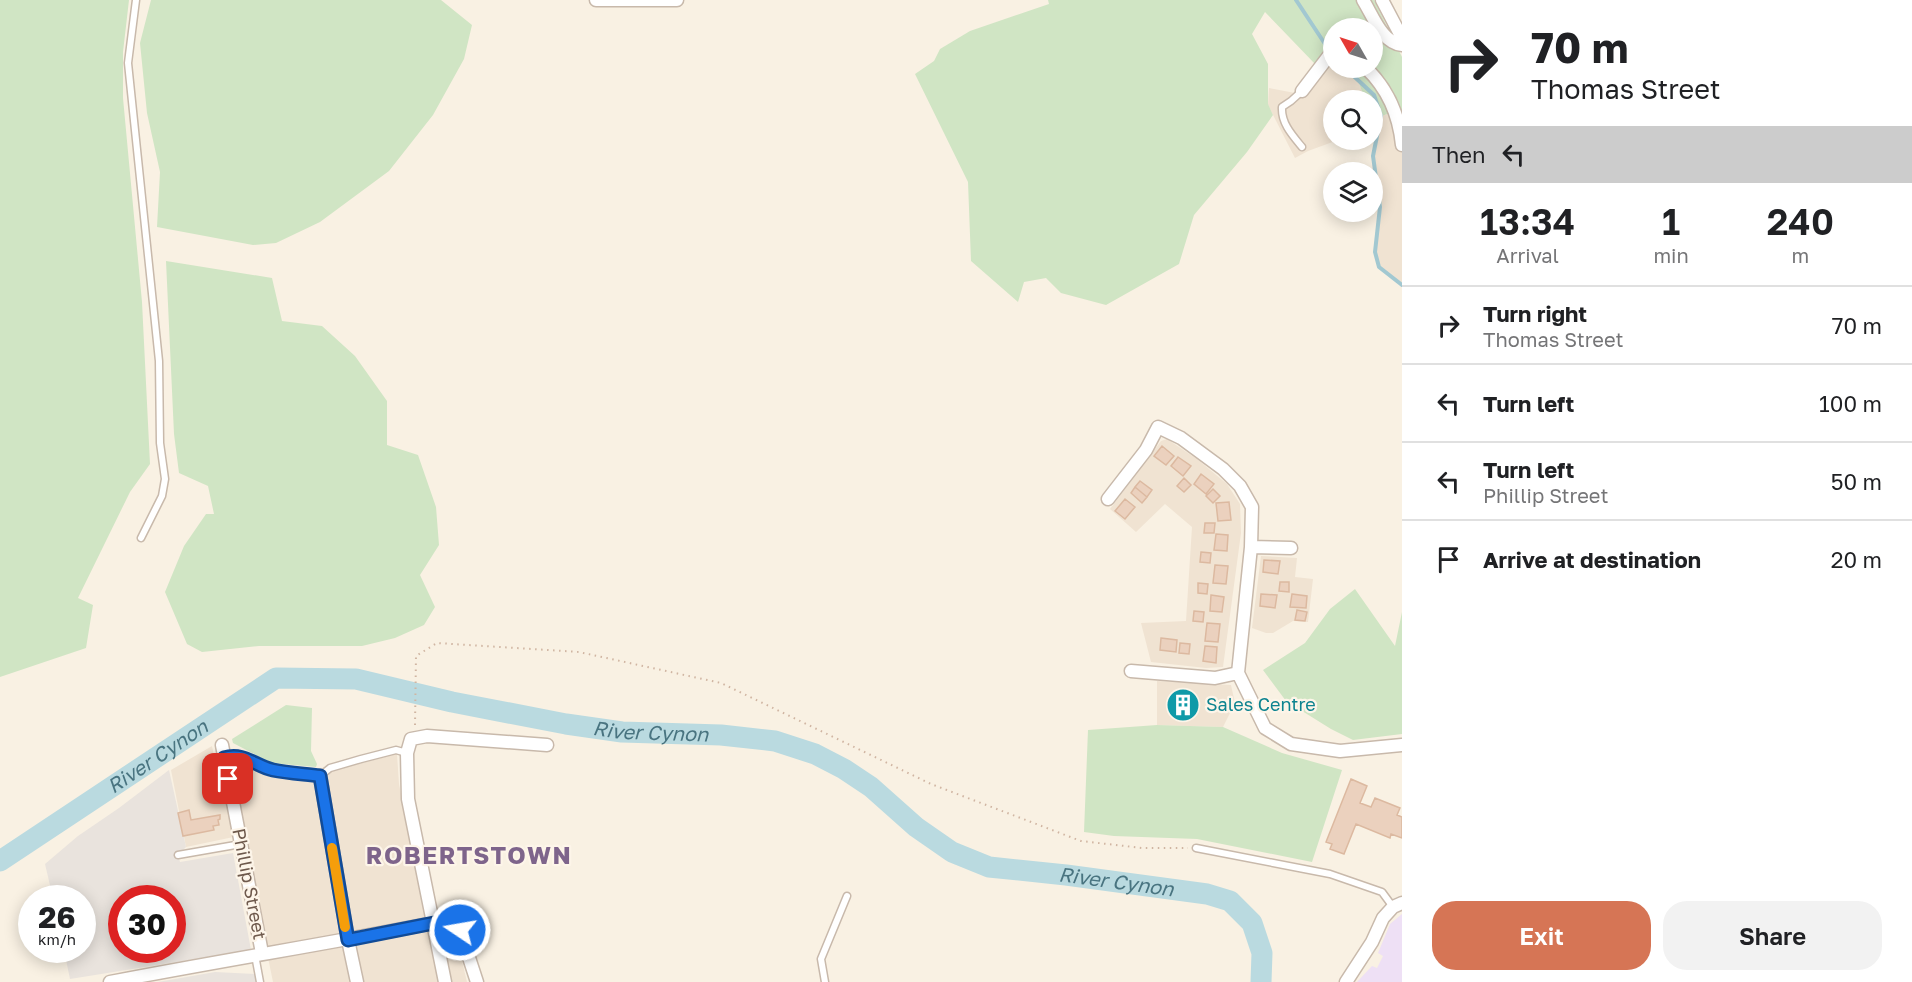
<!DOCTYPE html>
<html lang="en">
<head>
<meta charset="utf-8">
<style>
  :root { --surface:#fff; --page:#f2f2f2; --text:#202124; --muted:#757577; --line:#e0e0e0; --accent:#d67555 }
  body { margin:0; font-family:"Golos Text",sans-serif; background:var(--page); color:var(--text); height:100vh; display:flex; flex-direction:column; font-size:22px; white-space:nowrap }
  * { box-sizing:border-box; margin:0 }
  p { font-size:20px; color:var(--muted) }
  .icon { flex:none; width:33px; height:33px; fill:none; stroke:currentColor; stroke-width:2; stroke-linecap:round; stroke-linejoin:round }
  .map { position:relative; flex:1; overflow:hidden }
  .details { display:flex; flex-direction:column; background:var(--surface); width:510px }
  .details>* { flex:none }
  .guide { background:#fff; color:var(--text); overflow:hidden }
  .needle { width:39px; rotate:309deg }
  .fabs { position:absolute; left:1323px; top:18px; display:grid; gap:12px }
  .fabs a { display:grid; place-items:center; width:60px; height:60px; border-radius:50%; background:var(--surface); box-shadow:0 3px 15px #0003; font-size:30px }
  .speed { position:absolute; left:18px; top:885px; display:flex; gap:12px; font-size:30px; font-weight:700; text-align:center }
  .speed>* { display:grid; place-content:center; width:78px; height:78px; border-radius:50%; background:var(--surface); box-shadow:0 3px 15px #0003; line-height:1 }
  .speed small { font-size:15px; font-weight:400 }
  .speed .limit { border:9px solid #d22; background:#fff; color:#111 }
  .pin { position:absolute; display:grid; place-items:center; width:51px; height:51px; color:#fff; margin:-26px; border-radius:12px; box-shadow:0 3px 9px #0006 }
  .me { position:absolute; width:66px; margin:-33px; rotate:282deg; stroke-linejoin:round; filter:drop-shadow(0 0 4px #0008) }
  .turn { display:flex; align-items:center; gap:21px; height:126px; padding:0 30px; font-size:27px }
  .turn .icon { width:78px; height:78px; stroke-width:2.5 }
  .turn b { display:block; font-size:42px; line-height:51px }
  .then { display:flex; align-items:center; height:57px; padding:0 30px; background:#0003; gap:12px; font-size:22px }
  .eta { display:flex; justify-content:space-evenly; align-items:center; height:102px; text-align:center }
  .eta b { font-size:36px; font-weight:600; line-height:42px }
  .action { display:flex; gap:12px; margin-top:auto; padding:12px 30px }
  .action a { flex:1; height:69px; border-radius:24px; background:var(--accent); color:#fff; font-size:24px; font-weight:600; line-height:69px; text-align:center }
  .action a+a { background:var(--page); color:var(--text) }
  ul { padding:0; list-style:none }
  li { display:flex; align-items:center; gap:18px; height:78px; padding:0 30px; border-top:2px solid var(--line) }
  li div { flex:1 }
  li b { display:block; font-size:22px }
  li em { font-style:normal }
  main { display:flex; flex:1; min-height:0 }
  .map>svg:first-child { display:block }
</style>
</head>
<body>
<main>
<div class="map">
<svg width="1402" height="982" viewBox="0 0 1402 982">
  <rect width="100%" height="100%" fill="#f9f1e3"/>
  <path fill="#f0e3d2" d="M1325,51L1333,59L1334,68H1342L1359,83L1365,100H1334V140H1338L1308,151L1295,158L1268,105L1269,88L1295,93Z
    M1397,110L1402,123V283L1380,266L1376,252L1382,205L1374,156L1382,116Z
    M1167,439L1197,459L1227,484L1240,504L1241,533L1223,667L1206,668L1151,662L1141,623L1186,621L1192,527L1165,504L1136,532L1110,509L1161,441Z
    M1261,556L1297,558L1295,577L1313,579L1308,622L1293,621L1273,633H1266L1252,628Z
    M1157,681L1231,685L1235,703L1223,727L1157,725Z
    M212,746L216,766L241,761L262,773L301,778L308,782L328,776L331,771L397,754L399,784L431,944L457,940L467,982H273L243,835L186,847L171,770Z"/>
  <path fill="#e9e3dd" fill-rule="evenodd" d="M169,770L186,847L178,855L180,862L233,853L251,950L70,979L64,950H82V898H53L45,864L78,836L119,808ZM122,898H172V950H122Z
    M215,972L255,974L256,982H158Z"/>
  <path fill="#eee0f5" d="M1402,914V982H1357L1372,966L1377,968L1383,956L1378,953L1390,924Z"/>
  <path fill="#d0e5c4" d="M0,0H129L123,52V98L142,302L150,464L130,492L78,598L93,605L86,648L0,677Z
    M151,0H441L472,25L464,59L433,115L389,171L320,222L276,243L253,245L157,227L160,172L147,113L140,43Z
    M1048,0H1374L1402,57V123L1397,110L1382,116L1374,127L1372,100H1365L1359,83L1342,68H1372V28H1334L1333,59L1316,65L1265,12L1252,34L1268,64V104L1273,115L1247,152L1194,215L1179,264L1106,305L1061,293L1046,278L1024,282L1018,302L971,261L968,182L915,74L934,61L940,49L970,31L1049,4Z
    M166,261L272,278L282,321L322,326L355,356L387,401V445L418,455L436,507L439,545L420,575L435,607L424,625L395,638L362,646H259L202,652L187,644L165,592L184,546L206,514H214L208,486L179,473L174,434Z
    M1355,589L1395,646L1402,612V734L1353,740L1331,729L1286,701L1263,670L1305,643L1330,609Z
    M286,705L312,708L311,751L317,764L316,767L271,763L233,743L232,739Z
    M1157,725L1223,727L1282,753L1342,770L1312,862L1197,839L1114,836L1084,832L1088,730Z"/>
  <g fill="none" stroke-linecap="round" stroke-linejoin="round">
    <path stroke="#a2c8d1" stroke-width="4" d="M1296,0L1327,47
      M1345,68L1374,95L1381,116L1373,156L1380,207L1375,252L1379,267L1402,285"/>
    <path stroke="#badae0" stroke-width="21" id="s1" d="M0,861L276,678L356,679L452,702L566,724L622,732L721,735L775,741L815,754L844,769L871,787L916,827L952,852L989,867L1066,875L1207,894L1230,901L1252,923L1262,953L1261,982"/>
  </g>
  <path fill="#ebd1be" stroke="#dcb9a0" stroke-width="1.5" d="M1162,446L1174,456L1166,465L1154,456Z
    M1178,457L1191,466L1183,476L1171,466Z
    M1201,474L1214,484L1206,494L1194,484Z
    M1184,478L1191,485L1184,492L1177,486Z
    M1140,481L1152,490L1147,497L1135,487Z
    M1135,487L1147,497L1142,503L1131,493Z
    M1213,489L1220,496L1213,503L1206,496Z
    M1125,499L1135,507L1125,519L1115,511Z
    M1229,502L1231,520L1218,521L1216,503Z
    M1205,523H1215L1214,533H1204Z
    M1216,534L1228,535L1227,551L1214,550Z
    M1201,552L1211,553L1210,563L1200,562Z
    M1264,560L1280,561L1278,574L1263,572Z
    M1215,565L1228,566L1226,584L1213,583Z
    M1280,582H1289V592L1279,591Z
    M1198,583L1208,584L1207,594L1198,593Z
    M1261,594L1277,595L1275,608L1260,606Z
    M1292,594L1307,596L1306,608L1290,607Z
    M1211,595L1224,597L1222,612L1210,611Z
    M1297,610L1307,612L1305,621L1295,620Z
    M1194,611L1204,612L1203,622L1193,621Z
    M1207,623L1220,624L1218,642L1205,641Z
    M1161,638L1177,640L1176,652L1160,650Z
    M1180,643L1190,644L1189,654L1179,653Z
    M1205,646L1217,647L1216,663L1203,661Z
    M1187,699L1190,708L1179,711L1176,702Z
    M1351,779L1367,786L1360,803L1371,807L1375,798L1400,808L1397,815L1402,817V838L1391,834L1390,838L1356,824L1344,854L1330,849L1332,844L1326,842Z
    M189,810L191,820L220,815V819L218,820L219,825L213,826L214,830L183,836L178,813Z"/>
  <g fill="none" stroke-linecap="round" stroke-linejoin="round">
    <g stroke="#c8b9ab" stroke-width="9">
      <path id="lane" d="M136,0L128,63L159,361L160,443L165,479L162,496L141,538
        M1302,91L1291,101L1282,107C1281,123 1292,135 1302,147
        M225,757C244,752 256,766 273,770C289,773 305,774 320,776L330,768L361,759L396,750L407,753
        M1196,848L1330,874L1382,892L1393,907
        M178,855L241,844
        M255,955L260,982
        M825,982L821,959L847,896"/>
    </g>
    <g stroke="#c8b9ab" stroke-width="15">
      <path id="street" d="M596,0H677
        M1363,0C1373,16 1382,43 1402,45
        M1382,0L1402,38
        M1366,68C1388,89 1399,115 1402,145
        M1302,91L1334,49
        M1108,499L1146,450L1158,427L1181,438L1223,469L1240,486L1252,507L1251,547L1238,673L1265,728L1291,744L1340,751L1402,745
        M1251,547L1291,548
        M1131,671L1215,678L1238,673
        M222,745L262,953
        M320,776L348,940L357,982
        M110,982C218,961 326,944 433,923H448L460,930L477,982
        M445,982L408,799L407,753L411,739L427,736L547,745
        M1346,982L1372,942L1383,918L1393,907L1402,903"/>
    </g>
    <path stroke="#d0b5a2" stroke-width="2" stroke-dasharray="1.5 4.5" stroke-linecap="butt" d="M415,725L416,656L437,643L579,652L721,683L931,784L1081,841L1142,848H1188"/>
    <use href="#lane" stroke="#fff" stroke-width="6"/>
    <use href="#street" stroke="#fff" stroke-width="12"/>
  </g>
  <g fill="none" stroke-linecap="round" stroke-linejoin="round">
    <g stroke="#114b97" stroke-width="15">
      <path id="route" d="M228,779L224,758C244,752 255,766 273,770C288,773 305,774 320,776L348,940L434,923H448L460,930"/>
    </g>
    <use href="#route" stroke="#1a73e8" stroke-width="10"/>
    <path stroke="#f59e0b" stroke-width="10" d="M332,848L345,927"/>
  </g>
  <defs>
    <g id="building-disc" transform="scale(1.725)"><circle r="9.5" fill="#0f9aa8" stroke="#fdf5e9"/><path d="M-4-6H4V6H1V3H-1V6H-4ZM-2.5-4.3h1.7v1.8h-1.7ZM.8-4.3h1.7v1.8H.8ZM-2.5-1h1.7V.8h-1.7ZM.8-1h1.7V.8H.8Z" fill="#fff"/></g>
  </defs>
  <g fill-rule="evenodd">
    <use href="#building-disc" x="1183" y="705"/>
  </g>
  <g text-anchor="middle" stroke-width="4.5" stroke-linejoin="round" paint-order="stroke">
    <g font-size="18" fill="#0d838f" stroke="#fdf5e9" text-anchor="start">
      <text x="1206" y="711">Sales Centre</text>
    </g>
    <g font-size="18" fill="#6e594c" stroke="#fdf5e9">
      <text transform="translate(249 884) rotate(79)" y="6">Phillip Street</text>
    </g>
    <g font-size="20" font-style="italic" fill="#497480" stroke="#fdf5e9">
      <text dy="7" stroke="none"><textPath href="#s1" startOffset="711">River Cynon</textPath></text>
      <text dy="7" stroke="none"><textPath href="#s1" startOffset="189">River Cynon</textPath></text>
      <text dy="7" stroke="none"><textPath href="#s1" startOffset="1215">River Cynon</textPath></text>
    </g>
    <g font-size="24" font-weight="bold" letter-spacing="1.5" fill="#7e648b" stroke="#fdf5e9">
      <text x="469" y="864">ROBERTSTOWN</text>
    </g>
  </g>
</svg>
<div class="fabs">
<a><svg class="needle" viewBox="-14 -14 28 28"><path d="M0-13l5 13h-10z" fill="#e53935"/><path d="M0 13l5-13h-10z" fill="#757577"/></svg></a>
<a><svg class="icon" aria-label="search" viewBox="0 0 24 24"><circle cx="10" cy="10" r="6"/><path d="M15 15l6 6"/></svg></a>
<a><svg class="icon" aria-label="layers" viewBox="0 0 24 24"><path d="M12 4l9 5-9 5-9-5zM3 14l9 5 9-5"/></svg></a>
</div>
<div class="speed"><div>26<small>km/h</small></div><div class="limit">30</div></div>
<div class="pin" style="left:228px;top:779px;background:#d93025"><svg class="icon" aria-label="arrive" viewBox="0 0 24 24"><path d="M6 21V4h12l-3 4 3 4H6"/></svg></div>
<svg class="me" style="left:460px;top:930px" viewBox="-20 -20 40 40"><circle r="17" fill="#1a73e8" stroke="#fff" stroke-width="3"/><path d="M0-11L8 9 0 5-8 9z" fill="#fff"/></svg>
</div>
<section class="details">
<div class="guide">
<div class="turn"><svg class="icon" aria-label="right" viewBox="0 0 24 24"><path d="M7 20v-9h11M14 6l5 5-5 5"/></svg><div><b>70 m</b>Thomas Street</div></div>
<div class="then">Then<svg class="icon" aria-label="left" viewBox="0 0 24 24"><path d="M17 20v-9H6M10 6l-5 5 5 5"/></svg></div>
</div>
<div class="eta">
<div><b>13:34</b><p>Arrival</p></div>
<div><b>1</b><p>min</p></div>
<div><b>240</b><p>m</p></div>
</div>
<ul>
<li><svg class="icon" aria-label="right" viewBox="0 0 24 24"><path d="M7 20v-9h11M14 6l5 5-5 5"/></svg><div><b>Turn right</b><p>Thomas Street</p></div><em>70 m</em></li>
<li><svg class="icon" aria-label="left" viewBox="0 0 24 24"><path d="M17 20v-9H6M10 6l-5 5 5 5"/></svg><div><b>Turn left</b></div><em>100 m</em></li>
<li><svg class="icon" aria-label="left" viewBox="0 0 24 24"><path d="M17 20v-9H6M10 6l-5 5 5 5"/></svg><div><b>Turn left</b><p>Phillip Street</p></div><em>50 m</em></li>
<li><svg class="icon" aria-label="arrive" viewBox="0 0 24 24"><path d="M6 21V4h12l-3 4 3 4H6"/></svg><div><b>Arrive at destination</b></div><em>20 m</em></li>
</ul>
<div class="action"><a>Exit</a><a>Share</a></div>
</section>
</main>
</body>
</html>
